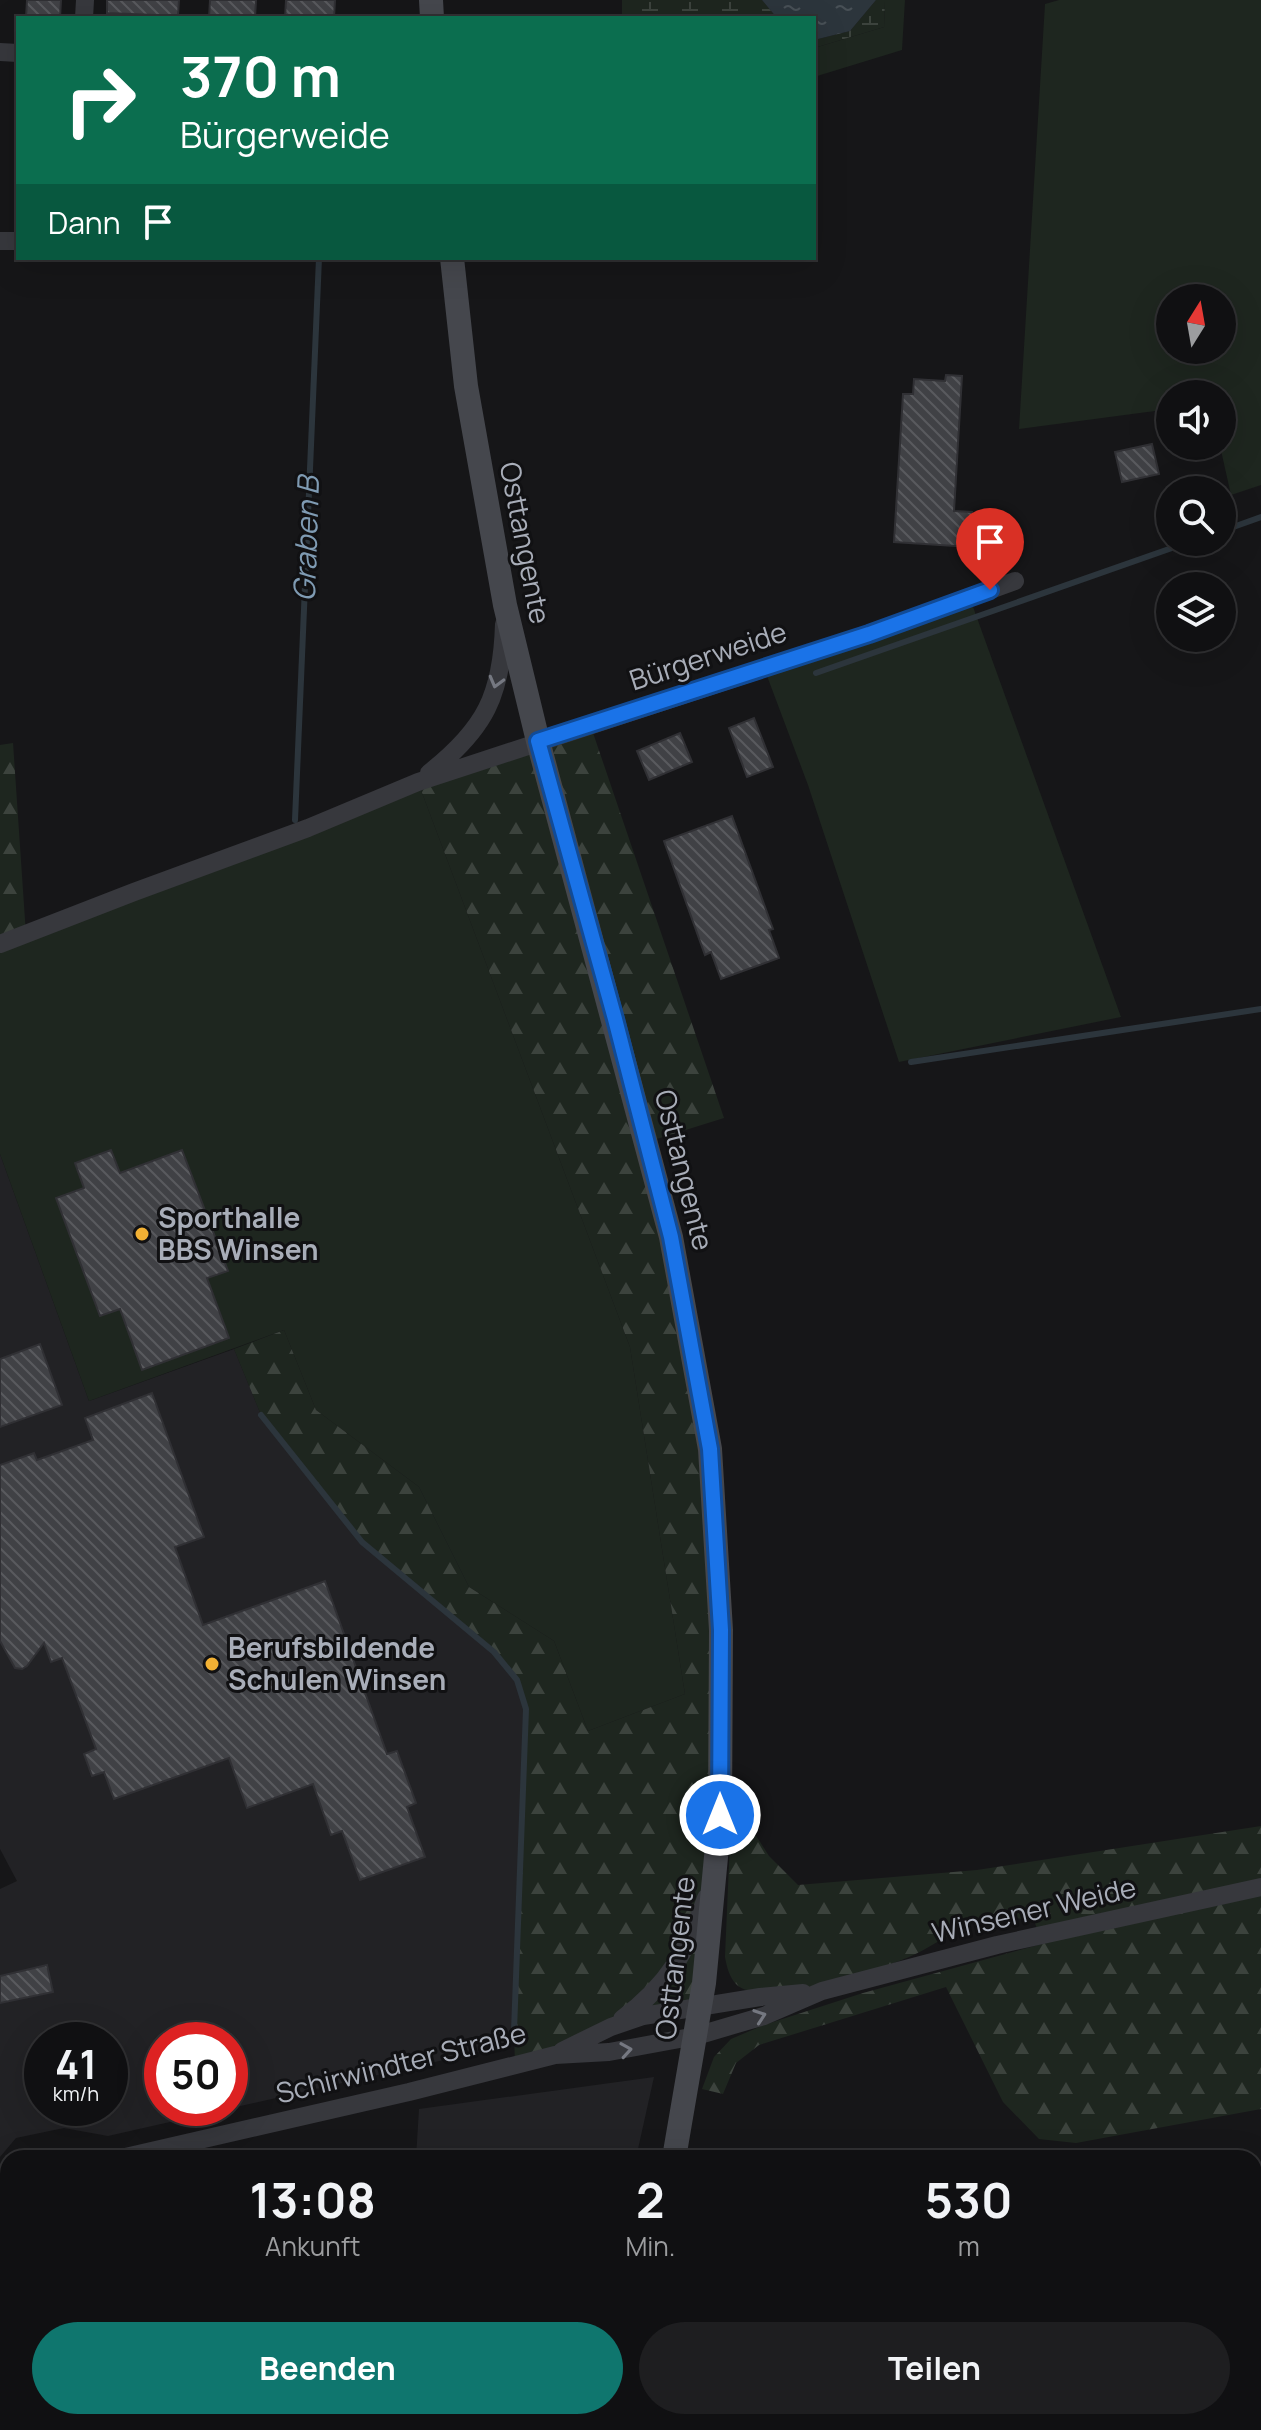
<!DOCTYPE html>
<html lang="de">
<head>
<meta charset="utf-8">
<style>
  :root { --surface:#101012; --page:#1e1e20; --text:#f1f3f6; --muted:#9c9d9f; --line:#303032; --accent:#0f766e }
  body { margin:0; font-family:Manrope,sans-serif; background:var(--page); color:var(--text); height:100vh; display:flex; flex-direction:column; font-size:30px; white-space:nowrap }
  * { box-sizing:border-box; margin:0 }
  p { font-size:26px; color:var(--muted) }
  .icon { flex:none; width:44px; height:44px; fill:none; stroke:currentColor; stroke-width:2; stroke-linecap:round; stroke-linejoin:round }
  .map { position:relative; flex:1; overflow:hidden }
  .drawer { position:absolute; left:0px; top:2150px; width:1262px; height:280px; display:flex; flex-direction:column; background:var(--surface); border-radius:24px 24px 0 0; box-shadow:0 8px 32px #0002,0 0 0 2px var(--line) }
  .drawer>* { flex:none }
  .banner { position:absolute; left:16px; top:16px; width:800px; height:244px; border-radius:0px; box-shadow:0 8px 32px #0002,0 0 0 2px var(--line); background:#0b6e4f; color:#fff; overflow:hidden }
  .needle { width:52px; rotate:11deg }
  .fabs { position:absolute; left:1156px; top:284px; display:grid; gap:16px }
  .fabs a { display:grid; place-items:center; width:80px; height:80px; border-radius:50%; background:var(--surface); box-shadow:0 8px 32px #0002,0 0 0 2px var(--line); font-size:40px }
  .speed { position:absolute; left:24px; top:2022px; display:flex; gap:16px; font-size:40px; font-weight:700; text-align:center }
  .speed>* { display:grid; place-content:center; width:104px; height:104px; border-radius:50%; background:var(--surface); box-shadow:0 8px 32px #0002,0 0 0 2px var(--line); line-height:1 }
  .speed small { font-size:20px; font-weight:400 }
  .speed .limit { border:12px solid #d22; background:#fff; color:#111 }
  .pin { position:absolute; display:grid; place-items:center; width:68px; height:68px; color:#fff; margin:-82px -34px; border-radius:50% 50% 50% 0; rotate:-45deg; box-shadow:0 0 8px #0007 }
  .pin .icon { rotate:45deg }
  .me { position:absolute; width:88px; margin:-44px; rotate:0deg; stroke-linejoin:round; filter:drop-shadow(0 0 6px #0008) }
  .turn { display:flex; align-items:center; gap:28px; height:168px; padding:0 32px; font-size:36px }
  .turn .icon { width:104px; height:104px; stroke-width:2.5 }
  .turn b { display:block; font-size:56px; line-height:68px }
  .then { display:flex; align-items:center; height:76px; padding:0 32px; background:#0003; gap:16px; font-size:30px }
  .eta { display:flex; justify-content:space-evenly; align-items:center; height:136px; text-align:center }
  .eta b { font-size:48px; font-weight:700; line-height:56px }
  .cta { display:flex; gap:16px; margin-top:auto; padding:16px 32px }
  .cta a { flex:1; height:92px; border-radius:48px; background:var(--accent); color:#fff; font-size:32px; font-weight:700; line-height:92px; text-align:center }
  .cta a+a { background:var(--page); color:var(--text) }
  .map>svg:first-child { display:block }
</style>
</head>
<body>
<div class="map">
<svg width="1261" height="2430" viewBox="0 0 1261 2430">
  <defs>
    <pattern id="forest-firs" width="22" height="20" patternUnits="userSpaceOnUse" patternTransform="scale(2)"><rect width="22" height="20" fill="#1e261f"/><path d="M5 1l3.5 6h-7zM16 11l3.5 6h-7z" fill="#3c433d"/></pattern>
    <pattern id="wetland-marsh" width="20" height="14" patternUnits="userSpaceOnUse" patternTransform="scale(2)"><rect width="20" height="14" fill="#1e261f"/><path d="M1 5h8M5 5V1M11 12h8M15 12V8" fill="none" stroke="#3c433d"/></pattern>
    <pattern id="water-ripples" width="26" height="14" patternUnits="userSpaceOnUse" patternTransform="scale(2)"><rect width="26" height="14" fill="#2c353c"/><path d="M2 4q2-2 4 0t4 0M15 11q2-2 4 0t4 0" fill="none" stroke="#485056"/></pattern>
    <pattern id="building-back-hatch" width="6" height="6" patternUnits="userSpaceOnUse" patternTransform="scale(2)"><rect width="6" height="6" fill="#404145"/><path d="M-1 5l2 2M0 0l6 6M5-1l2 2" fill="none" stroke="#595a5e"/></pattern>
  </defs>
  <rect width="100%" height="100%" fill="#161618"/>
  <path fill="#222225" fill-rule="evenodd" d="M0,1154L89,1401L234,1349L261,1415L494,1652L517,1680L526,1709L514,2044L108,2136L64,2128L16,2138L0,2157V1889L17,1881L0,1849ZM42,2040H110V2108H42ZM162,2040H230V2108H162Z
    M654,2077L636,2158H416L419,2109Z
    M407,2422H562L559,2430H406Z"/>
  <path fill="#1e261f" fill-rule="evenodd" d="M885,0H905L902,50L814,77V48L884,27Z
    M1059,0H1261V485L1231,495L1220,446L1222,394H1170V409L1019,429L1045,4ZM1170,298H1222V350H1170Z
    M972,604L1121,1017L899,1062L808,785L767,676Z
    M418,782L630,1347L685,1694L588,1731L554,1641L469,1587L419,1487L316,1410L284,1330L89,1401L0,1154V944Z"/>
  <path fill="url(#forest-firs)" d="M590,724L724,1118L647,1142L671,1237L721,1630L701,2006L515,2065L514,2031L526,1709L517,1680L494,1652L362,1542L261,1415L234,1349L284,1330L316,1410L419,1487L469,1587L554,1641L588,1731L685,1694L630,1347L418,782Z
    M13,743L26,935L0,944V745Z
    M731,1818L748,1823L769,1856L798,1885L977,1870L1261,1826V2109L1076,2143L1039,2139L1003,2102L946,1987L759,2045L736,2063L723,2094L702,2089L714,2057L731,2039L764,2025L863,1993L1042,1944L1035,1923C1018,1917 1005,1915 987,1919C959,1925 935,1946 909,1957C878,1970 763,2008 737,1985C729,1977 727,1967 725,1957Z"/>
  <path fill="url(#wetland-marsh)" d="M622,0H762L777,18H622Z
    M876,0H885L884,27L814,48V40L850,31Z"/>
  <path fill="url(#water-ripples)" d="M762,0H876L850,31L814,40V18H777Z"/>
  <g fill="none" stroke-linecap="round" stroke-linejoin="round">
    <path stroke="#2c353c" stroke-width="6" d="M1222,531L1261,517
      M816,673L1189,542
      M295,820L319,258
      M911,1062L1261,1009
      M261,1415L362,1542L494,1652L517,1680L526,1709L514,2031"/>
  </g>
  <path fill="url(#building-back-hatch)" stroke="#303034" stroke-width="2" d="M27,0H61L60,18H26Z
    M107,0H179L178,16L107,13Z
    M210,0H256L255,18H209Z
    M286,0H335L334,18H285Z
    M946,375L962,376L954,511L972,512L970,547L894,542L903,394H913L914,379L945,381Z
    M1152,444L1159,474L1122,482L1115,452Z
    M754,718L773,767L747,777L729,728Z
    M680,733L692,762L649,780L637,751Z
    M732,816L773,929L769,930L779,958L721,979L711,952L705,955L664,841Z
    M111,1150L120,1173L182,1150L228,1271L207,1278L229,1338L142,1370L120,1309L100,1316L56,1198L84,1188L75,1163Z
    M40,1344L62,1405L0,1427V1359Z
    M152,1393L204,1537L175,1547L203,1625L325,1581L387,1754L397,1751L416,1803L407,1807L425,1857L360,1880L342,1831L331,1835L313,1784L247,1808L229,1758L114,1799L104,1772L92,1776L84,1754L96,1749L62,1658L51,1662L44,1643L27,1666L22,1669L15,1668L0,1641V1465L34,1453L37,1460L93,1440L85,1418Z
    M47,1965L53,1992L0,2003V1976Z"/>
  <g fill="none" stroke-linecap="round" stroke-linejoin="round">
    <path stroke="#37383d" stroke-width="18" d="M84,18L85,0
      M0,52L18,53
      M0,241H18
      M429,773C485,729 502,695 504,624
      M0,944L134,892L308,828L418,782L869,634L1015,581
      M622,2019C669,1984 687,1951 706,1898
      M562,2051L611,2027L643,2016L760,1997L803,1993
      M121,2158L409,2092L555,2055L609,2052L696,2036L764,2016L822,1991L997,1945L1261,1887
      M0,2185L8,2183
      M53,2430V2422"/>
    <path stroke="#45474d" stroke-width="24" d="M431,0L432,18
      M452,258L466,386L505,605L538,741L671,1237L710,1449L721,1630L720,1815L704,1983L674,2158
      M592,2430L596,2422"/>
  </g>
  <defs><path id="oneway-chevron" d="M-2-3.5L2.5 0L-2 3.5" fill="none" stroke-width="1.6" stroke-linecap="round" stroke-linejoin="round" transform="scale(2)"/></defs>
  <g stroke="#757881">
    <use href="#oneway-chevron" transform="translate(496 682) rotate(105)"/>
    <use href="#oneway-chevron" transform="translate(760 2016) rotate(-19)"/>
    <use href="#oneway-chevron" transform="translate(626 2050) rotate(-9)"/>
  </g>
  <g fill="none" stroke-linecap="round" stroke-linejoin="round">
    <g stroke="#114b97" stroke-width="20">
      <path id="route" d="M720,1815L721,1630L710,1449L671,1237L615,1019L538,741L869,634L990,590"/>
    </g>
    <use href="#route" stroke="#1a73e8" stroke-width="14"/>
  </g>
  <g fill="#f2b134" stroke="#111113" stroke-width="3">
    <circle cx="142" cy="1234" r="8"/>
    <circle cx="212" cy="1664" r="8"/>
  </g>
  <g text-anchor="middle" stroke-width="6" stroke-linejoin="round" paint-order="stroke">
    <g font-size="28" fill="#a8adb8" stroke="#111113">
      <text transform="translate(525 543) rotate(79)" y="10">Osttangente</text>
      <text transform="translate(708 656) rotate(-18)" y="10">Bürgerweide</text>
      <text transform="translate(684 1170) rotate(76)" y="10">Osttangente</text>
      <text transform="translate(1034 1910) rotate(-13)" y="10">Winsener Weide</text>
      <text transform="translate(675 1958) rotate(-83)" y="10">Osttangente</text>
      <text transform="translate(401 2063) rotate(-14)" y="10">Schirwindter Straße</text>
    </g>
    <g font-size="28" font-weight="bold" fill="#a8adb8" stroke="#111113" text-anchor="start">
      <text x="158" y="1228">Sporthalle<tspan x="158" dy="32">BBS Winsen</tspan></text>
      <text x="228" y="1658">Berufsbildende<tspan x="228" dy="32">Schulen Winsen</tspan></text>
    </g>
    <g font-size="30" font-style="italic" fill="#7f9bb3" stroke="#111113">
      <text transform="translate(307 539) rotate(-88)" y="10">Graben B</text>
    </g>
  </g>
</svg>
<div class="fabs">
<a><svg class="needle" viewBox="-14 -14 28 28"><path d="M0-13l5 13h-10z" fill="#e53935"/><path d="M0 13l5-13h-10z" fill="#9c9d9f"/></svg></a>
<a><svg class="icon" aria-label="sound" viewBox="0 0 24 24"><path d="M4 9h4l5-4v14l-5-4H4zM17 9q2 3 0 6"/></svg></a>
<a><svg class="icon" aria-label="search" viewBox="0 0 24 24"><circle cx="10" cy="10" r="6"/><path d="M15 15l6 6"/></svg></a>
<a><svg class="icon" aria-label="layers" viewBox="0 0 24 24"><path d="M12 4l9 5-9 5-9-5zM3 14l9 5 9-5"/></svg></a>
</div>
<div class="speed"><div>41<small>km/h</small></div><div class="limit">50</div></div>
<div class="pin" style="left:990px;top:590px;background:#d93025"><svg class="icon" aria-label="arrive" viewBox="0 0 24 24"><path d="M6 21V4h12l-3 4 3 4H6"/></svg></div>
<svg class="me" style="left:720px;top:1815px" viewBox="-20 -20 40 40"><circle r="17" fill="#1a73e8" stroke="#fff" stroke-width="3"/><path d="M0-11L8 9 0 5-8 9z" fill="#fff"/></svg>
<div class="banner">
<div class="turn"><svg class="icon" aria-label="right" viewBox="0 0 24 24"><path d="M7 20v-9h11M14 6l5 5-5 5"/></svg><div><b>370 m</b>Bürgerweide</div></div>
<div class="then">Dann<svg class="icon" aria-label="arrive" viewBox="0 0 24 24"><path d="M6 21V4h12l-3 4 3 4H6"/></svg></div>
</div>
<section class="drawer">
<div class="eta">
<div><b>13:08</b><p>Ankunft</p></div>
<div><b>2</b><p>Min.</p></div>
<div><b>530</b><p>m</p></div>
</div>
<div class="cta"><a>Beenden</a><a>Teilen</a></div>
</section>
</div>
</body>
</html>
